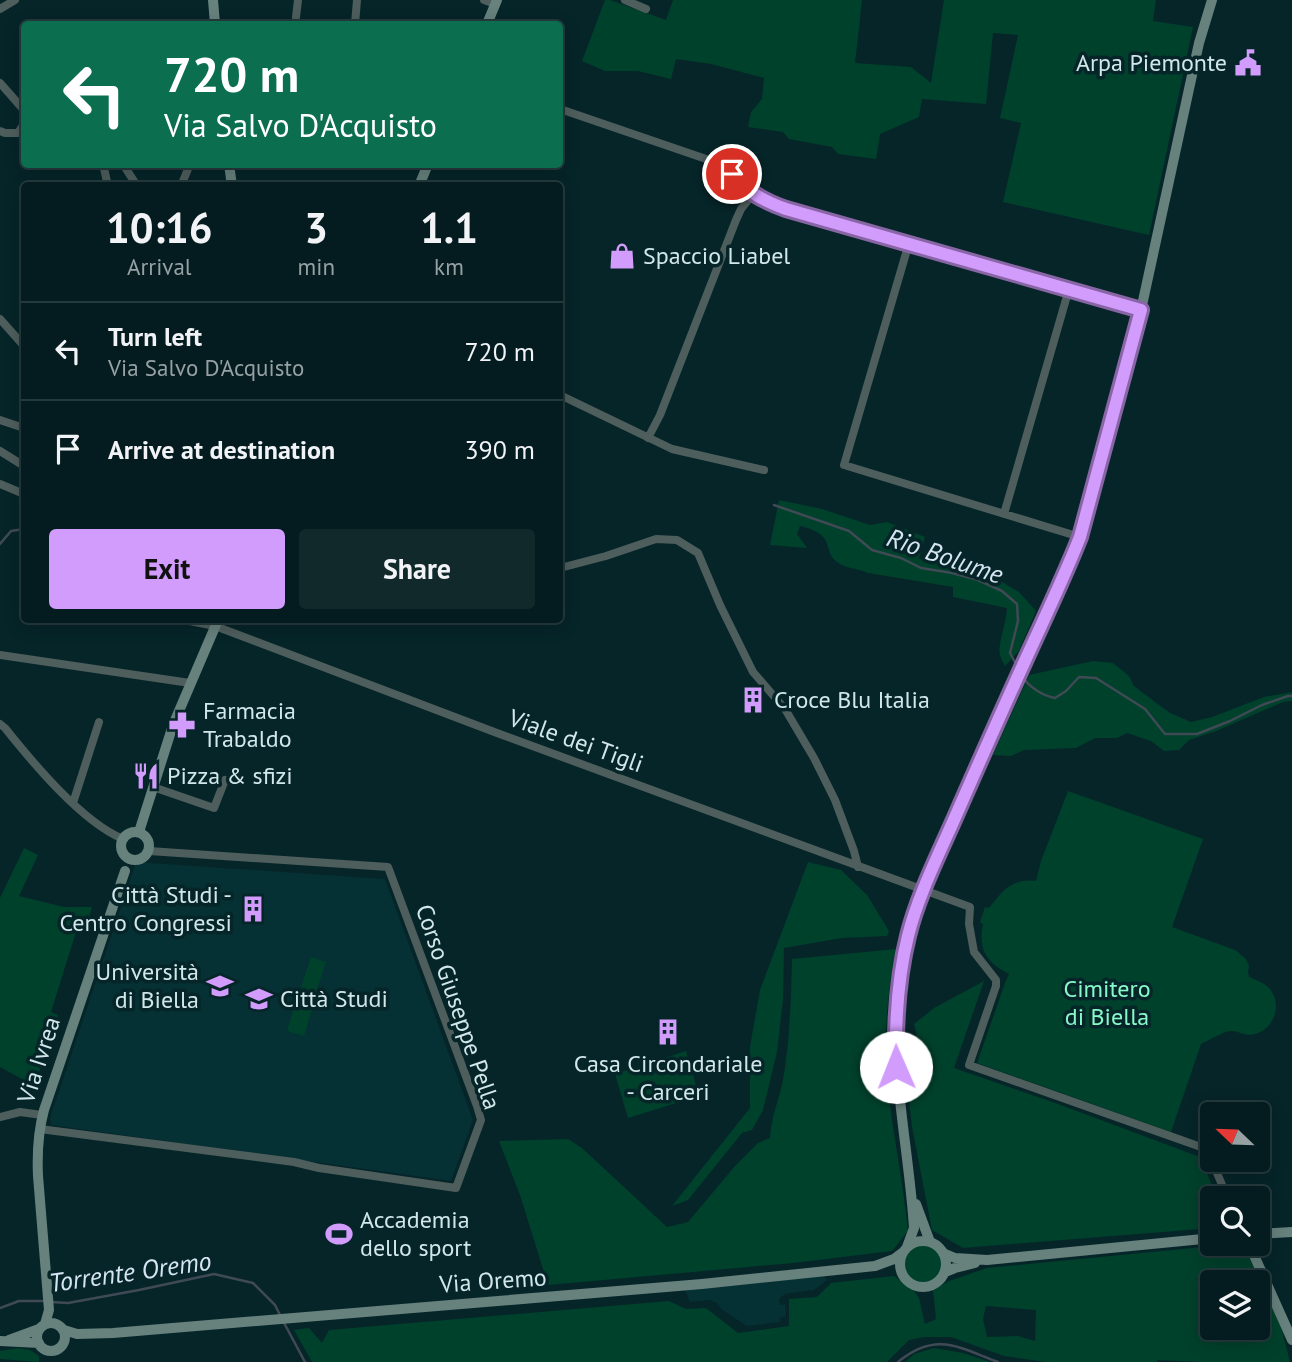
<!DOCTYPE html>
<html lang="en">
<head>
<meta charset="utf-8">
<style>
  :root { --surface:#041c1f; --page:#12292c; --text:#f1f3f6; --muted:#97a1a4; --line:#253a3d; --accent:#d29cfd }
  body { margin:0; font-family:"PT Sans",sans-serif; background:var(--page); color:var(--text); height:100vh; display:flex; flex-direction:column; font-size:26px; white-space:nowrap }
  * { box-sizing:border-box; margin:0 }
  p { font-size:23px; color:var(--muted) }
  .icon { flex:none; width:38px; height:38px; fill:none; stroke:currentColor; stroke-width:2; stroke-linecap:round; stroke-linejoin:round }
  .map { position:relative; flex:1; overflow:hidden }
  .details { position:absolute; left:21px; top:182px; width:542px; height:441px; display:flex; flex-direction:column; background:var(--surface); border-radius:7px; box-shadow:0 4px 18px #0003,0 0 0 2px var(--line) }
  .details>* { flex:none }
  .guide { position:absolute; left:21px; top:21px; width:542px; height:147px; border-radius:7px; box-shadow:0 4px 18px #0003,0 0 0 2px var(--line); background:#0b6e4f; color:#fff; overflow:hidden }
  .needle { width:46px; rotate:293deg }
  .buttons { position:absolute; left:1200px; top:1102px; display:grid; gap:14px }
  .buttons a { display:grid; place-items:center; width:70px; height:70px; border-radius:7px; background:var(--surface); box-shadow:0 4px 18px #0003,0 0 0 2px var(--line); font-size:35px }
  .pin { position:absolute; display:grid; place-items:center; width:60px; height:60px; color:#fff; margin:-30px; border:4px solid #fff; border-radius:50%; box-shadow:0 2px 7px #0007 }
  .me { position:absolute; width:77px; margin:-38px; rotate:359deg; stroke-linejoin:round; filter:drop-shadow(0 0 5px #0008) }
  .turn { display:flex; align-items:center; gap:24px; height:147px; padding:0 28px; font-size:32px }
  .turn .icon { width:91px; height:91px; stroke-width:2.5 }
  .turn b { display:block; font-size:49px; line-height:60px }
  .eta { display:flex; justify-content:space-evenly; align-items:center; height:119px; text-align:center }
  .eta b { font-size:42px; font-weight:600; line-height:49px }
  .button { display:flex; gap:14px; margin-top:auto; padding:14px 28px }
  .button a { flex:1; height:80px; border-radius:7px; background:var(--accent); color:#111; font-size:28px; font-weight:600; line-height:80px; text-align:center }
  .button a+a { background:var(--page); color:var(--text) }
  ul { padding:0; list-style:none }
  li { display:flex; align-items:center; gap:21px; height:98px; padding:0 28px; border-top:2px solid var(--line) }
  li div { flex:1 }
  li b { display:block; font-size:26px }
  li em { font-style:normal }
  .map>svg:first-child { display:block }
</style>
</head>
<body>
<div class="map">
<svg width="1292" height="1362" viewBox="0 0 1292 1362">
  <rect width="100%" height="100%" fill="#062529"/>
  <path fill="#053034" d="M136,862L385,879L473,1120L451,1181L51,1125L50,1118Z
    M824,1276L827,1280L814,1290L785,1294L779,1299L780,1305L785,1304L786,1316L780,1318V1322L747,1326L721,1309L717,1303L710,1300L690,1302L685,1290Z"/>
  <path fill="#00412c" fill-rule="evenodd" d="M605,0H610L666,20L673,0H862L855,63L911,67L931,83L944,0H1156L1153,21L1193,27L1149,235L1003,202L1021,123L1000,118L1018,35L993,33L986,104L922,99L919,117L880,134L876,159L838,154L832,147L789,139L783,132L748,127L751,112L762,99L764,78L711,64L676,59L671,79L638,71H605L582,61Z
    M779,500L822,509L870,525L887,522L925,537L919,559L984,571L1019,592L1036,611L1019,651L1005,666C1003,662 1001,659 1000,655C997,646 1007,620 1007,608L953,597V587L868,573C858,568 846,569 837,562C828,556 830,547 824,538C819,531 808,528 800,526L797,534L807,548L770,545Z
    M1093,661L1113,663L1129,676L1134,686L1143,693L1170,713L1191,722L1212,717L1264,697L1292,692V701L1283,702L1274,706L1216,731L1189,740L1179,750L1164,751L1151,741L1127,733L1117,738H1095L1076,748L1024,750L1011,756L993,755L1029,675Z
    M1068,791L1203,839L1172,927L1235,950L1245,958L1249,966L1248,971L1249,977C1256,980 1263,982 1269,988C1282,1002 1276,1026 1258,1033C1246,1038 1241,1031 1231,1031C1224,1031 1208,1041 1201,1044L1171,1132L977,1063L1005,983L1009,974C986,962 978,950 983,924L980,922L985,907L989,908C1002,892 1011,878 1036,881L1041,861Z
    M24,848L38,855L19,896L64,907H92L89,918L80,919L51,1012L58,1015L38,1076L32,1080H24L0,1067V898Z
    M808,862L841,870L867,895L889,931L887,936L842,938L784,948L783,999L777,1052L763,1110L752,1130L742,1133L688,1200L672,1206L750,1108V1047L760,990Z
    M896,949C890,980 886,1009 886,1040C885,1104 902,1167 908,1231L892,1251L793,1263L548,1285L520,1195L499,1141L568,1139L582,1148L667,1227L688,1222L735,1166L758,1143L770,1138C771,1117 779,1100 783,1080C790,1040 791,999 792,959Z
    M311,957L326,962L316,992L301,987Z
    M984,981L954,1068L1058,1104L1200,1157L1218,1199H1213V1228L963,1248L932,1230L912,1127L904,1053L919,1045L914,1024L934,1008Z
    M296,1001L313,1006L304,1036L287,1031Z
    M686,1051L699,1096L628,1118L615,1074Z
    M1234,1244H1244L1281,1327L1290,1362H1203L1157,1360V1362H1046L1004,1356L951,1337H925L909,1340L887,1362H312L294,1330L309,1328L322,1343L329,1330L669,1301L686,1309L706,1308L738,1333L789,1326V1299L817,1297L831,1283L894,1276L914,1291L919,1298L925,1324L936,1319L933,1290L949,1281L987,1268ZM1213,1283H1258V1328H1213ZM986,1306L1036,1310L1035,1341L1018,1336L987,1337L983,1319Z
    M904 1264a19 19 0 1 1 38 0a19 19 0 1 1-38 0Z
    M18,1348L30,1350L39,1356V1362L0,1359V1351Z
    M934,1348L963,1353L990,1362H905L914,1354Z"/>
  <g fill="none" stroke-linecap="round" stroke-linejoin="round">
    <path stroke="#3f4a55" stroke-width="2.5" d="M774,505L849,531L872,550L901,558L921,568L952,573L978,580L1002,591L1017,604L1018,621L1010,653L1018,668
      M0,544L11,531L24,529
      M1023,677C1029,687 1043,696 1055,698L1066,691L1079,677L1096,678L1145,709L1165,734H1197L1230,721L1262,705L1288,696H1292
      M51,1302L68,1303L139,1290L214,1274L253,1283L275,1305L280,1315
      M0,1308L19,1301H44
      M283,1321L305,1362
      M898,1362C936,1331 958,1347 998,1362"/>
    <path stroke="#4e5e5c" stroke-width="8" d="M484,0L495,4
      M625,0L646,9
      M0,9L15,0
      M296,17L298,0
      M355,24L357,0
      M0,83L23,109L24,116
      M560,109L712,161C725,167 732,176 742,186C755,197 771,204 787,209L1141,310
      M0,131L5,133H18L24,124
      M103,164L108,186
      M123,164L137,186
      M181,186L190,164
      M909,243L844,465L1080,537
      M0,319L24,346
      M560,395L672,449L764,470
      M0,420L24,428
      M648,438L660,415L736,220L741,209L753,194
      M0,451L24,466
      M0,484L24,494
      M1004,514L1069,289
      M560,568L606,556L656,539L677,540L698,553L720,605L753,672L785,709L814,758L835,800L854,851L858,867
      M185,620L215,626L497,733L970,907L969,924L974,952L996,980V986L969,1065L1201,1147L1209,1154L1228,1199
      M0,655L190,683
      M0,724L5,728C33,763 82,822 123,839
      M153,787L214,808L225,780
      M73,803L99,722
      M0,1117L20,1112L42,1115
      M40,1129L294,1162L319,1168L456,1188L481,1120L477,1106L388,867L149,851"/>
    <path stroke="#67817d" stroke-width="10" d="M213,0L215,24
      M487,24L497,0
      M229,164L232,186
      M419,186L428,164
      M121 846a14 14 0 1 1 28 0a14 14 0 1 1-28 0Z
      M139,832L173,725L218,620
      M916,1204L930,1242
      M1258,1234L1292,1232
      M900 1264a23 23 0 1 1 46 0a23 23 0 1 1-46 0Z
      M1249,1244L1292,1340
      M907,1247L914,1228C909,1147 889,1068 898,986C902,949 915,913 929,878L1080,537L1141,310L1199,43L1212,0
      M943,1253L955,1258L987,1260L1213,1238
      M945,1272L955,1268L975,1263
      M37 1337a14 14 0 1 1 28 0a14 14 0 1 1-28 0Z
      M45,1324L49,1310L38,1176C37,1154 38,1132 44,1110L125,871
      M64,1330L77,1334L113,1333L702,1284L875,1266L894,1259L902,1253
      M9,1340L39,1329
      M0,1341L39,1343"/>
  </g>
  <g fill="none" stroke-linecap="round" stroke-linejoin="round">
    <g stroke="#8865a4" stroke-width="18">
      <path id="route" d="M732,174C747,192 764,201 786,209L1141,310L1080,537C1063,580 1043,621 1024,663C1001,713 979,763 957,813C940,852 918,895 908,936C897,980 895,1022 896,1067"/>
    </g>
    <use href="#route" stroke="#d29cfd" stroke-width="12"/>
  </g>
  <defs>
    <g id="civic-bare" transform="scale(2.1)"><path d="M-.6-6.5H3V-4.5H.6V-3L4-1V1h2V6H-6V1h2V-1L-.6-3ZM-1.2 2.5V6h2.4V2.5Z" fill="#d29cfd" stroke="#062529" stroke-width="2.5" paint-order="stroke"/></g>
    <g id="shop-bare" transform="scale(2.1)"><path d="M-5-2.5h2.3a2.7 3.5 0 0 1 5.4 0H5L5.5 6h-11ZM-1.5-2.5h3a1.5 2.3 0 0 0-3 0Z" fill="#d29cfd" stroke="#062529" stroke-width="2.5" paint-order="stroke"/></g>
    <g id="building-bare" transform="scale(2.1)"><path d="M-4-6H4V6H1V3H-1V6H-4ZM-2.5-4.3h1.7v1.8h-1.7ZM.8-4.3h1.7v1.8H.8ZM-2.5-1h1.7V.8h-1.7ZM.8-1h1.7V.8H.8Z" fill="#d29cfd" stroke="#062529" stroke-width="2.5" paint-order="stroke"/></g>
    <g id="pharmacy-bare" transform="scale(2.1)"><path d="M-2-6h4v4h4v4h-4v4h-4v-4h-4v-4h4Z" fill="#d29cfd" stroke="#062529" stroke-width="2.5" paint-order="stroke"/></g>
    <g id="restaurant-bare" transform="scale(2.1)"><path d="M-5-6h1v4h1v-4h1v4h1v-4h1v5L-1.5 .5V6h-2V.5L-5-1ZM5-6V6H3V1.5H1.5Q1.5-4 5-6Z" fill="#d29cfd" stroke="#062529" stroke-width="2.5" paint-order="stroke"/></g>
    <g id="university-bare" transform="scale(2.1)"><path d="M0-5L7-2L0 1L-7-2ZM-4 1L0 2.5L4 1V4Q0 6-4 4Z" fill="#d29cfd" stroke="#062529" stroke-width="2.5" paint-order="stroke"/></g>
    <g id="stadium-bare" transform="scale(2.1)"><path d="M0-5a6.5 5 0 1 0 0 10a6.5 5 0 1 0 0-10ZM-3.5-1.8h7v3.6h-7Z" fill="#d29cfd" stroke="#062529" stroke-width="2.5" paint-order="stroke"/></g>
  </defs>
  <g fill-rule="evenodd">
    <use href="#civic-bare" x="1248" y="63"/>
    <use href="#shop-bare" x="622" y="256"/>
    <use href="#building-bare" x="753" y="700"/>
    <use href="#pharmacy-bare" x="182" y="725"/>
    <use href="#restaurant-bare" x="146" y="776"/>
    <use href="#building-bare" x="253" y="909"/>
    <use href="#university-bare" x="220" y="986"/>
    <use href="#university-bare" x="259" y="999"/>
    <use href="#building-bare" x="668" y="1032"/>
    <use href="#stadium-bare" x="339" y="1234"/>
  </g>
  <g text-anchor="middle" stroke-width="7" stroke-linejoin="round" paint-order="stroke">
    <g font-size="24" fill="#d2e7ea" stroke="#062529" text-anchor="start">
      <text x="1227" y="71" text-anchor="end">Arpa Piemonte</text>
      <text x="643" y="264">Spaccio Liabel</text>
      <text x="774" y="708">Croce Blu Italia</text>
      <text x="203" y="719">Farmacia<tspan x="203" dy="28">Trabaldo</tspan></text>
      <text x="167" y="784">Pizza &amp; sfizi</text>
      <text x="232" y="903" text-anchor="end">Città Studi -<tspan x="232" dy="28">Centro Congressi</tspan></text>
      <text x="199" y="980" text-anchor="end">Università<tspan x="199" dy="28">di Biella</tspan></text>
      <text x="280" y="1007">Città Studi</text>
      <text x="668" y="1072" text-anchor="middle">Casa Circondariale<tspan x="668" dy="28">- Carceri</tspan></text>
      <text x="360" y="1228">Accademia<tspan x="360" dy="28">dello sport</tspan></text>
    </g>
    <g font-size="24" fill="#d2e7ea" stroke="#062529">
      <text transform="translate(576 741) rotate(20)" y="8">Viale dei Tigli</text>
      <text transform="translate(458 1007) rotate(71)" y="8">Corso Giuseppe Pella</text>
      <text transform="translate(39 1060) rotate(-72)" y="8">Via Ivrea</text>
      <text transform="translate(493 1281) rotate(-4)" y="8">Via Oremo</text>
    </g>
    <g font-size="24" fill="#87fac9" stroke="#062529">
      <text x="1107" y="997">Cimitero<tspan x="1107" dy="28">di Biella</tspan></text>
    </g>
    <g font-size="26" font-style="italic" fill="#d6e5f3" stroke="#062529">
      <text transform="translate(945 556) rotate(19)" y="9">Rio Bolume</text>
      <text transform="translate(130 1272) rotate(-8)" y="9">Torrente Oremo</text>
    </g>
  </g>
</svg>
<div class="buttons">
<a><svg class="needle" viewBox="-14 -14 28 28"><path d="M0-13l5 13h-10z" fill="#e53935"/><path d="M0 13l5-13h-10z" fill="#97a1a4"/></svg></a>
<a><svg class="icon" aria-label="search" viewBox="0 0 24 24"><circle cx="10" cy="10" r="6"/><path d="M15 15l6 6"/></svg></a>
<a><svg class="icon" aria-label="layers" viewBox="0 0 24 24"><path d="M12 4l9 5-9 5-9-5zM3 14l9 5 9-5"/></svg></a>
</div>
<div class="pin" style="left:732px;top:174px;background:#d93025"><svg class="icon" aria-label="arrive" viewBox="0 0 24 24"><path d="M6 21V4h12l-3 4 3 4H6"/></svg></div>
<svg class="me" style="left:896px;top:1067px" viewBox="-20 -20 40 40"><circle r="19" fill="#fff"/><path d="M0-13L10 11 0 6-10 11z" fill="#d29cfd"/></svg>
<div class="guide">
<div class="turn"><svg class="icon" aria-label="left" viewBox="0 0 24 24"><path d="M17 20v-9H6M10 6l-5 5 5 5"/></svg><div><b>720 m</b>Via Salvo D'Acquisto</div></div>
</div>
<section class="details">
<div class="eta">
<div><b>10:16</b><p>Arrival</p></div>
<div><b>3</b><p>min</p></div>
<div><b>1.1</b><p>km</p></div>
</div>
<ul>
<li><svg class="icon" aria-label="left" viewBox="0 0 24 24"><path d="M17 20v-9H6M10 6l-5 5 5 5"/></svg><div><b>Turn left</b><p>Via Salvo D'Acquisto</p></div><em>720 m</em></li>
<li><svg class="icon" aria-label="arrive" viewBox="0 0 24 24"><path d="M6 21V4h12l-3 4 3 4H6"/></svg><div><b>Arrive at destination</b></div><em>390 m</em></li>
</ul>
<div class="button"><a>Exit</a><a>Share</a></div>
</section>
</div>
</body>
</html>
